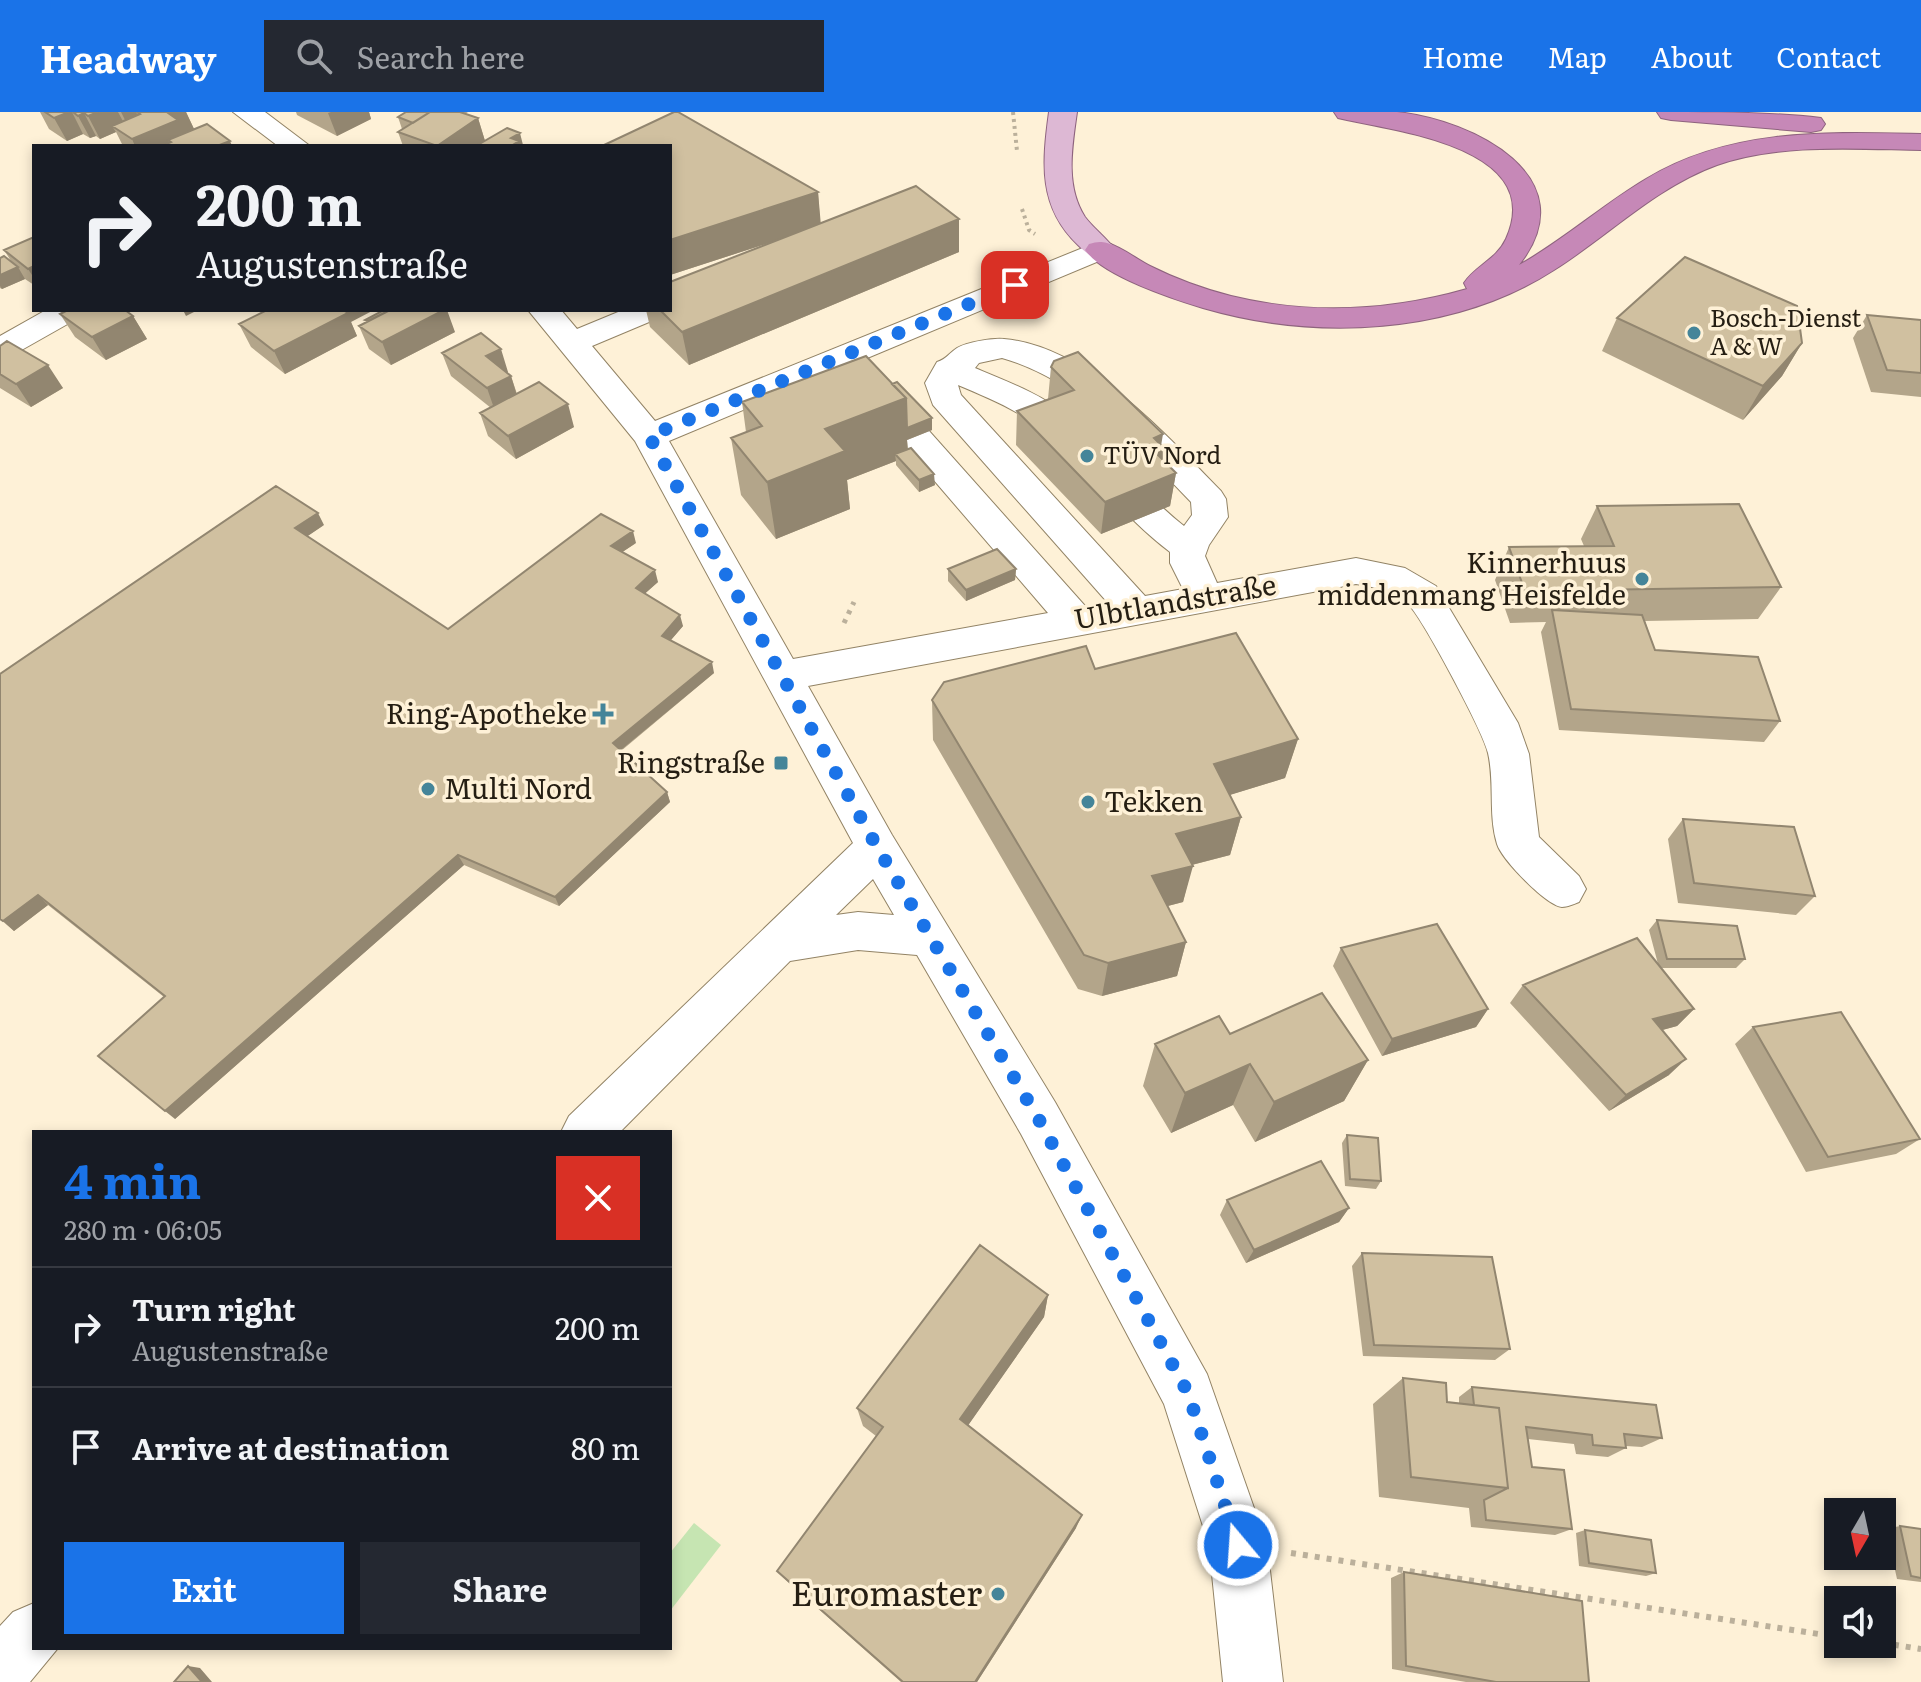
<!DOCTYPE html>
<html lang="en">
<head>
<meta charset="utf-8">
<style>
  :root { --surface:#171b24; --page:#242831; --text:#f1f3f6; --muted:#9ea1a6; --line:#363941; --accent:#1a73e8 }
  body { margin:0; font-family:Literata,serif; background:var(--page); color:var(--text); height:100vh; display:flex; flex-direction:column; font-size:30px; white-space:nowrap }
  * { box-sizing:border-box; margin:0 }
  p { font-size:26px; color:var(--muted) }
  .icon { flex:none; width:44px; height:44px; fill:none; stroke:currentColor; stroke-width:2; stroke-linecap:round; stroke-linejoin:round }
  .map { position:relative; flex:1; overflow:hidden }
  .drawer { position:absolute; left:32px; top:1018px; width:640px; height:520px; display:flex; flex-direction:column; background:var(--surface); border-radius:0px; box-shadow:0 4px 12px #0003 }
  .drawer>* { flex:none }
  .top-card { position:absolute; left:32px; top:32px; width:640px; height:168px; border-radius:0px; box-shadow:0 4px 12px #0003; background:#171b24; color:var(--text); overflow:hidden }
  .needle { width:52px; rotate:189deg }
  .buttons { position:absolute; left:1824px; top:1386px; display:grid; gap:16px }
  .buttons a { display:grid; place-items:center; width:72px; height:72px; border-radius:0px; background:var(--surface); box-shadow:0 4px 12px #0003; font-size:40px }
  .pin { position:absolute; display:grid; place-items:center; width:68px; height:68px; color:#fff; margin:-34px; border-radius:16px; box-shadow:0 4px 12px #0006 }
  .me { position:absolute; width:88px; margin:-44px; rotate:342deg; stroke-linejoin:round; filter:drop-shadow(0 0 6px #0008) }
  .turn { display:flex; align-items:center; gap:28px; height:168px; padding:0 32px; font-size:36px }
  .turn .icon { width:104px; height:104px; stroke-width:2.5 }
  .turn b { display:block; font-size:56px; line-height:68px }
  .round { display:grid; place-items:center; flex:none; width:84px; height:84px; border-radius:0px; background:var(--page) }
  .headline { display:flex; align-items:center; justify-content:space-between; height:136px; padding:0 32px }
  h1 { font-size:48px; font-weight:700; line-height:60px; color:var(--accent) }
  .button { display:flex; gap:16px; margin-top:auto; padding:16px 32px }
  .button a { flex:1; height:92px; border-radius:0px; background:var(--accent); color:#fff; font-size:32px; font-weight:700; line-height:92px; text-align:center }
  .button a+a { background:var(--page); color:var(--text) }
  ul { padding:0; list-style:none }
  li { display:flex; align-items:center; gap:24px; height:120px; padding:0 32px; border-top:2px solid var(--line) }
  li div { flex:1 }
  li b { display:block; font-size:30px }
  li em { font-style:normal }
  header { display:flex; align-items:center; gap:48px; box-sizing:border-box; height:112px; padding:0 40px; background:var(--accent); color:#fff }
  header strong { font-size:38px }
  nav { display:flex; gap:44px; margin-inline-start:auto; font-size:28px }
  .search { width:560px; height:72px; background:var(--page); display:flex; align-items:center; gap:20px; box-sizing:border-box; padding:0 28px; border-radius:0px; color:var(--muted); font-size:30px }
  .map>svg:first-child { display:block }
</style>
</head>
<body>
<header>
<strong>Headway</strong>
<div class="search"><svg class="icon" aria-label="search" viewBox="0 0 24 24"><circle cx="10" cy="10" r="6"/><path d="M15 15l6 6"/></svg>Search here</div>
<nav><a>Home</a><a>Map</a><a>About</a><a>Contact</a></nav>
</header>
<div class="map">
<svg width="1921" height="1570" viewBox="0 0 1921 1570">
  <rect width="100%" height="100%" fill="#fef1d7"/>
  <path fill="#c6e5b2" d="M694,1411L721,1433L670,1499V1441Z"/>
  <g fill="none" stroke-linecap="round" stroke-linejoin="round">
    <g stroke="#928365" stroke-width="2">
      <path id="minor" d="M233,0H265L310,34H278Z
        M1100,129L1111,132L1115,138L1111,144L669,329L793,547L1048,501L865,288L860,281L865,274L877,271L889,274L1086,495L1108,491L933,293L925,271L937,250C947,247 949,241 957,236C967,230 993,226 1004,227C1087,234 1166,323 1221,379L1226,387L1228,405L1209,433L1205,444L1217,471L1356,446L1405,456L1436,474L1518,611L1529,642L1539,725L1579,764L1586,777L1579,790C1574,792 1567,795 1562,795C1546,793 1502,748 1497,732C1488,703 1495,671 1488,641C1484,621 1420,501 1407,491C1391,479 1375,475 1356,472L808,574L892,723L1055,990L1207,1262L1267,1433L1283,1570H1223L1209,1433L1164,1292L1021,1022L917,843L858,838L790,849L620,1020H561L569,1004L853,731L635,329L528,198H561L577,217L623,198H666L661,205L592,234L655,309ZM1002,246C1080,268 1137,334 1191,390L1192,403L1184,414C1143,382 1112,340 1073,307C1043,283 1009,270 975,256L979,251ZM958,273C991,287 1023,300 1050,324C1092,361 1124,405 1170,440V451L1183,477L1145,484L961,283ZM873,767L894,803L858,800L836,803Z
        M46,198H85L80,205L11,244L0,247V224Z
        M34,1491V1536H58L30,1570H0V1514L13,1500Z"/>
    </g>
    <g stroke="#8e637e" stroke-width="2">
      <path id="major" d="M1049,0H1077C1072,35 1065,74 1085,105C1094,117 1107,126 1115,138L1111,144C1095,148 1089,144 1078,133C1038,95 1042,51 1049,0Z"/>
    </g>
    <g stroke="#8e637e" stroke-width="2">
      <path id="highway" d="M1334,0C1355,0 1376,0 1397,0C1473,8 1588,65 1519,153C1564,128 1602,93 1646,67C1730,16 1827,20 1921,22V38C1855,37 1780,31 1717,53C1656,75 1608,124 1554,158C1453,223 1316,229 1203,196C1173,187 1103,164 1085,138L1089,132C1096,130 1100,129 1107,131C1122,135 1136,147 1150,154C1176,167 1203,177 1231,184C1309,203 1390,199 1467,177L1464,171C1475,154 1497,147 1506,127C1548,34 1392,19 1338,6Z
        M1657,0C1710,0 1769,0 1821,6L1825,12L1821,18L1811,20L1671,8L1661,6Z"/>
    </g>
    <path stroke="#bbb09b" stroke-width="4" stroke-dasharray="3 4" stroke-linecap="butt" d="M1013,0L1017,39
      M1022,97L1029,118L1035,122"/>
    <path stroke="#bbb09b" stroke-width="5" stroke-dasharray="4 6" stroke-linecap="butt" d="M844,511L854,490"/>
    <path stroke="#bbb09b" stroke-width="6" stroke-dasharray="5 7" stroke-linecap="butt" d="M1291,1441L1838,1525
      M1882,1531L1921,1537"/>
    <use href="#minor" fill="#fff" fill-rule="evenodd"/>
    <use href="#major" fill="#ddb8d4" fill-rule="evenodd"/>
    <use href="#highway" fill="#c688b7" fill-rule="evenodd"/>
  </g>
  <path fill="#b3a58a" d="M40,0H186L194,17L232,34H123L116,20L100,27L96,24L90,26L83,22L67,29L49,17Z
    M296,0H369L371,7L337,24L297,3Z
    M406,0H468L465,2L478,6L485,29L523,33L521,34H403L398,20L403,17H402L398,5Z
    M670,34L818,80L820,111L959,140L689,253L650,215L646,198H670L775,129L670,163Z
    M34,125V173L25,167L2,177L0,176V146L11,149L4,138Z
    M60,202L133,204L147,227L106,248L75,225Z
    M1867,203L1921,208V285L1871,280L1853,226Z
    M1617,206L1802,231L1782,264L1743,308L1602,239Z
    M365,208L455,220L391,253L369,237L359,214L366,210Z
    M351,210L357,224L285,262L251,235L239,212Z
    M0,234L63,276L31,295L0,276Z
    M442,241L508,260L507,261L511,264L517,282L574,315L516,347L488,324L480,301L491,296L451,264Z
    M1051,255L1161,333L1164,349L1176,361L1170,394L1101,422L1016,333L1017,299L1048,287Z
    M892,272L932,306V318L907,328L908,337L935,373L919,380L896,353V349L847,368L850,397L776,427L741,383L731,326L746,320L742,290Z
    M1597,394L1781,475L1758,507L1645,509L1655,538L1780,609L1764,630L1559,618L1541,520L1546,510L1510,511L1495,468L1509,435L1584,434L1581,427Z
    M324,413L307,424L448,517L636,431L622,440L658,470L645,481L683,514L670,529L714,561L621,639L667,680L670,690L559,794L464,753L175,1007L164,885L48,793L14,819L0,807V562Z
    M948,457H1016L1015,468L966,489L948,469Z
    M1095,557L1298,627L1285,666L1229,683L1241,705L1230,743L1192,753L1183,790L1168,794L1186,830L1177,864L1102,884L1078,877L933,628L932,588Z
    M1683,707L1815,784L1796,803L1678,791L1668,727Z
    M1657,808L1745,847L1736,856H1661L1694,897L1677,914L1662,918L1669,963L1609,999L1510,891L1523,873L1658,852L1649,818Z
    M1341,836L1488,897L1476,915L1382,944L1333,854Z
    M1753,915L1920,1027L1896,1042L1806,1060L1735,932Z
    M1230,922L1368,948L1344,989L1255,1030L1233,993L1171,1021L1143,974L1155,932Z
    M1347,1023L1381,1069L1376,1077L1345,1074L1342,1031Z
    M1227,1088L1349,1096L1339,1110L1246,1151L1220,1103Z
    M1362,1141L1510,1237L1495,1248L1363,1244L1352,1154Z
    M1048,1183L1044,1205L968,1313L1076,1416L977,1570H901L787,1469L777,1459L876,1324L863,1314L857,1296Z
    M1403,1266L1447,1290L1459,1291V1285L1472,1275L1662,1326L1642,1335L1626,1334V1336L1608,1345L1576,1342L1574,1332L1528,1327L1532,1355L1572,1417L1555,1423L1471,1415L1469,1396L1379,1385L1373,1292Z
    M1900,1414L1921,1417V1470L1897,1467L1886,1417Z
    M1585,1418L1656,1461L1646,1464L1579,1454L1576,1421Z
    M1404,1460L1589,1570H1466L1392,1557L1391,1466Z"/>
  <path fill="#928670" d="M69,0H72L83,22L67,29L54,6Z
    M98,0H118L126,15L112,14L116,20L100,27L88,4Z
    M121,0H136L142,12L130,18Z
    M170,0H186L194,17L171,30L168,28L171,34H135L132,27Z
    M331,0H369L371,7L337,24L328,1Z
    M84,1L96,24L90,26L78,4Z
    M478,6L485,29L477,34H437Z
    M520,21L523,33L521,34H511V26Z
    M230,29L232,34H217Z
    M818,80L821,114L670,163V128Z
    M959,107V140L689,253L682,220Z
    M34,154V166L28,157Z
    M18,155L25,167L2,177L0,174V163Z
    M183,198H198L186,204Z
    M336,198H374L351,210L357,224L285,262L274,239Z
    M444,198H447L455,220L391,253L382,230Z
    M133,204L147,227L106,248L92,225Z
    M1802,231L1782,264L1743,308L1763,274Z
    M501,237L508,260L493,267L486,244Z
    M48,253L63,276L31,295L16,272Z
    M511,264L518,287L495,299L487,276Z
    M906,286L932,306V318L907,328L908,344L895,342L896,349L847,368L850,397L776,427L767,370L825,317Z
    M568,292L574,315L516,347L508,324Z
    M1163,322L1160,340L1166,338L1162,366L1176,361L1170,394L1101,422L1105,390L1154,326Z
    M934,362L935,373L919,380V368Z
    M318,401L324,413L302,428L295,416Z
    M633,419L636,431L615,445L611,434Z
    M1016,457L1015,468L966,489V478Z
    M655,458L658,470L639,487L636,476Z
    M680,503L683,514L665,535L662,524Z
    M712,550L714,561L616,642L613,631Z
    M1298,627L1285,666L1204,691L1214,652Z
    M667,680L670,690L559,794L555,785Z
    M1241,705L1230,743L1168,759L1176,722Z
    M458,743L464,753L175,1007L165,999Z
    M1193,754L1183,790L1144,800L1152,764Z
    M38,783L48,793L14,819L3,809Z
    M1186,830L1177,864L1102,884L1108,851Z
    M1488,897L1476,915L1382,944L1392,927Z
    M1694,897L1677,914L1637,925L1653,907Z
    M1686,947L1669,963L1609,999L1626,983Z
    M1368,948L1344,989L1255,1030L1274,990Z
    M1250,952L1233,993L1171,1021L1185,981Z
    M1349,1096L1339,1110L1246,1151L1254,1138Z
    M1048,1183L1044,1205L960,1325V1307Z
    M1082,1403L1076,1416L977,1570H975Z
    M188,1554L200,1556L212,1570H202Z"/>
  <path fill="#d0c0a0" stroke="#928670" stroke-width="2" d="M45,0H69L54,6Z
    M73,0H98L88,4L84,1L78,4Z
    M137,0H170L168,1L178,8L132,27L112,14L140,2Z
    M406,0H430L413,11L398,5Z
    M430,0H460L478,6L437,34L398,20Z
    M674,0H678L818,80L670,128V34H602Z
    M207,12L230,29L217,34H162L171,30L168,28Z
    M507,16L520,21L511,26L519,29L511,34H476Z
    M916,74L959,107L682,220L660,198H670V170Z
    M34,125V154L28,157L4,138Z
    M4,144L18,155L0,163V146Z
    M1685,145L1797,194L1802,231L1763,274L1617,206Z
    M68,198H125L133,204L92,225L60,202Z
    M267,198H343L348,201L274,239L239,212Z
    M384,198H390L368,209L365,208Z
    M390,198H444L382,230L359,214Z
    M1867,203L1921,208V261L1887,258Z
    M481,221L501,237L486,244L511,264L487,276L442,241Z
    M7,229L48,253L16,272L0,262V234Z
    M1078,240L1163,322L1154,326L1166,338L1156,341L1176,361L1105,390L1017,299L1074,278L1051,255L1054,249Z
    M866,244L906,286L825,317L845,339L767,370L731,326L762,314L742,290Z
    M539,270L568,292L508,324L480,301Z
    M897,270L932,306L907,316L906,286L892,272Z
    M911,336L934,362L919,368L895,342Z
    M276,374L318,401L295,416L448,517L601,402L633,419L611,434L655,458L636,476L680,503L662,524L712,550L613,631L667,680L555,785L458,743L165,999L98,944L165,884L38,783L3,809L0,807V562Z
    M1739,392L1781,475L1525,479L1509,435L1614,434L1597,394Z
    M997,437L1016,457L966,478L948,457Z
    M1552,498L1642,503L1655,538L1758,545L1780,609L1571,597Z
    M1236,521L1298,627L1214,652L1241,705L1176,722L1193,754L1152,764L1186,830L1108,851L1084,843L932,588L944,570L1086,534L1095,557Z
    M1683,707L1794,715L1815,784L1694,771Z
    M1657,808L1737,814L1745,847H1667Z
    M1437,812L1488,897L1392,927L1341,836Z
    M1637,826L1694,897L1653,907L1686,947L1626,983L1523,873Z
    M1322,881L1368,948L1274,990L1250,952L1185,981L1155,932L1219,904L1230,922Z
    M1841,900L1920,1027L1828,1045L1753,915Z
    M1347,1023L1378,1026L1381,1069L1350,1067Z
    M1321,1049L1349,1096L1254,1138L1227,1088Z
    M980,1133L1048,1183L960,1307L1082,1403L975,1570H903L777,1459L883,1315L857,1296Z
    M1362,1141L1492,1145L1510,1237L1374,1233Z
    M1403,1266L1446,1271L1447,1290L1499,1296L1508,1376L1411,1365Z
    M1472,1275L1656,1293L1662,1326L1624,1322L1626,1336L1593,1333L1592,1323L1526,1315L1532,1355L1564,1358L1572,1417L1486,1408L1484,1388L1508,1376L1499,1296L1474,1293Z
    M1900,1414L1921,1417V1466L1911,1464Z
    M1585,1418L1651,1428L1656,1461L1589,1451Z
    M1404,1460L1582,1489L1589,1570H1496L1406,1554Z
    M188,1554L202,1570H174Z"/>
  <g fill="none" stroke-linecap="round" stroke-linejoin="round">
    <path stroke="#1a73e8" stroke-width="14" stroke-dasharray="0 25.2" d="M1015,173L649,324L877,735L1038,1006L1188,1281L1238,1433"/>
  </g>
  <g fill="#458599" stroke="#fef1d7" stroke-width="3">
    <circle cx="1694" cy="221" r="8"/>
    <circle cx="1087" cy="344" r="8"/>
    <circle cx="1642" cy="467" r="8"/>
    <path d="M599 590h8v8h8v8h-8v8h-8v-8h-8v-8h8z"/>
    <rect x="773" y="643" width="16" height="16" rx="4"/>
    <circle cx="428" cy="677" r="8"/>
    <circle cx="1088" cy="690" r="8"/>
    <circle cx="998" cy="1482" r="8"/>
  </g>
  <g text-anchor="middle" stroke-width="7" stroke-linejoin="round" paint-order="stroke">
    <g font-size="24" fill="#251e13" stroke="#fef1d7" text-anchor="start">
      <text x="1710" y="215">Bosch-Dienst<tspan x="1710" dy="28">A &amp; W</tspan></text>
      <text x="1103" y="352">TÜV Nord</text>
    </g>
    <g font-size="28" fill="#251e13" stroke="#fef1d7" text-anchor="end">
      <text x="1626" y="461">Kinnerhuus<tspan x="1626" dy="32">middenmang Heisfelde</tspan></text>
      <text x="587" y="612">Ring-Apotheke</text>
      <text x="765" y="661">Ringstraße</text>
      <text x="444" y="687" text-anchor="start">Multi Nord</text>
      <text x="1104" y="700" text-anchor="start">Tekken</text>
    </g>
    <g font-size="28" fill="#251e13" stroke="#fef1d7">
      <text transform="translate(1175 490) rotate(-10)" y="10">Ulbtlandstraße</text>
    </g>
    <g font-size="34" fill="#251e13" stroke="#fef1d7" text-anchor="end">
      <text x="982" y="1494">Euromaster</text>
    </g>
  </g>
</svg>
<div class="buttons">
<a><svg class="needle" viewBox="-14 -14 28 28"><path d="M0-13l5 13h-10z" fill="#e53935"/><path d="M0 13l5-13h-10z" fill="#9ea1a6"/></svg></a>
<a><svg class="icon" aria-label="sound" viewBox="0 0 24 24"><path d="M4 9h4l5-4v14l-5-4H4zM17 9q2 3 0 6"/></svg></a>
</div>
<div class="pin" style="left:1015px;top:173px;background:#d93025"><svg class="icon" aria-label="arrive" viewBox="0 0 24 24"><path d="M6 21V4h12l-3 4 3 4H6"/></svg></div>
<svg class="me" style="left:1238px;top:1433px" viewBox="-20 -20 40 40"><circle r="17" fill="#1a73e8" stroke="#fff" stroke-width="3"/><path d="M0-11L8 9 0 5-8 9z" fill="#fff"/></svg>
<div class="top-card">
<div class="turn"><svg class="icon" aria-label="right" viewBox="0 0 24 24"><path d="M7 20v-9h11M14 6l5 5-5 5"/></svg><div><b>200 m</b>Augustenstraße</div></div>
</div>
<section class="drawer">
<div class="headline"><div><h1>4 min</h1><p>280 m · 06:05</p></div><a class="round" style="background:#d93025;color:#fff"><svg class="icon" aria-label="close" viewBox="0 0 24 24"><path d="M6 6l12 12M18 6L6 18"/></svg></a></div>
<ul>
<li><svg class="icon" aria-label="right" viewBox="0 0 24 24"><path d="M7 20v-9h11M14 6l5 5-5 5"/></svg><div><b>Turn right</b><p>Augustenstraße</p></div><em>200 m</em></li>
<li><svg class="icon" aria-label="arrive" viewBox="0 0 24 24"><path d="M6 21V4h12l-3 4 3 4H6"/></svg><div><b>Arrive at destination</b></div><em>80 m</em></li>
</ul>
<div class="button"><a>Exit</a><a>Share</a></div>
</section>
</div>
</body>
</html>
